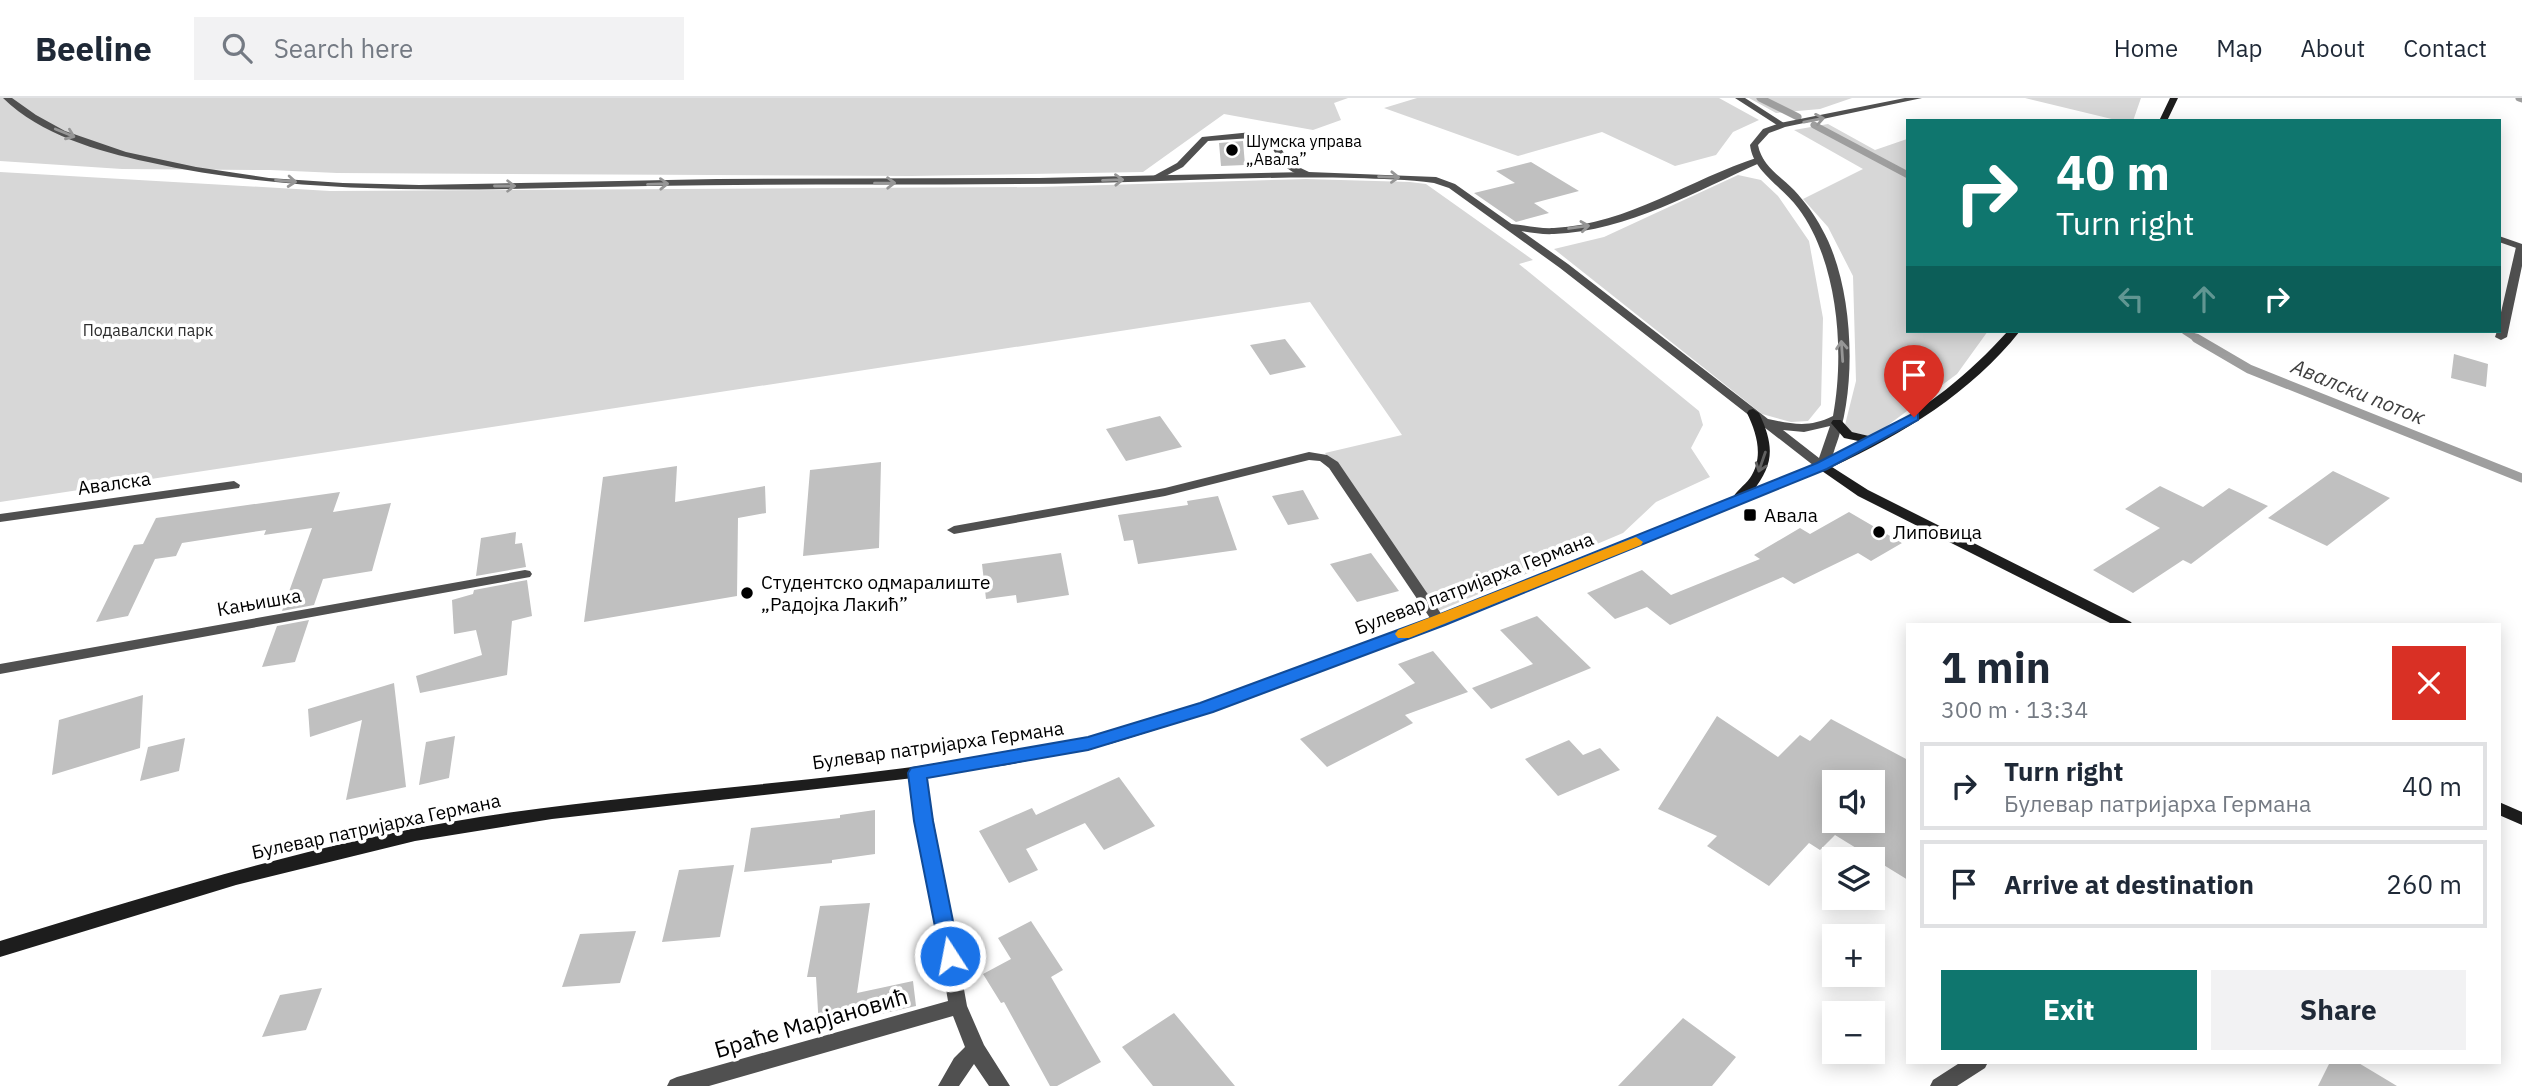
<!DOCTYPE html>
<html lang="en">
<head>
<meta charset="utf-8">
<style>
  :root { --surface:#fff; --page:#f2f2f3; --text:#1f2937; --muted:#747a83; --line:#e0e1e3; --accent:#0f766e }
  body { margin:0; font-family:"IBM Plex Sans",sans-serif; background:var(--page); color:var(--text); height:100vh; display:flex; flex-direction:column; font-size:26px; white-space:nowrap }
  * { box-sizing:border-box; margin:0 }
  p { font-size:23px; color:var(--muted) }
  .icon { flex:none; width:38px; height:38px; fill:none; stroke:currentColor; stroke-width:2; stroke-linecap:round; stroke-linejoin:round }
  .map { position:relative; flex:1; overflow:hidden }
  .side { position:absolute; left:1906px; top:525px; width:595px; height:441px; display:flex; flex-direction:column; background:var(--surface); border-radius:0px; box-shadow:0 4px 18px #0003 }
  .side>* { flex:none }
  .hud { position:absolute; left:1906px; top:21px; width:595px; height:214px; border-radius:0px; box-shadow:0 4px 18px #0003; background:#0f766e; color:#fff; overflow:hidden }
  .buttons { position:absolute; left:1822px; top:672px; display:grid; gap:14px }
  .buttons a { display:grid; place-items:center; width:63px; height:63px; border-radius:0px; background:var(--surface); box-shadow:0 4px 18px #0003; font-size:35px }
  .pin { position:absolute; display:grid; place-items:center; width:60px; height:60px; color:#fff; margin:-72px -30px; border-radius:50% 50% 50% 0; rotate:-45deg; box-shadow:0 0 7px #0007 }
  .pin .icon { rotate:45deg }
  .me { position:absolute; width:77px; margin:-38px; rotate:349deg; stroke-linejoin:round; filter:drop-shadow(0 0 5px #0008) }
  .turn { display:flex; align-items:center; gap:24px; height:147px; padding:0 35px; font-size:32px }
  .turn .icon { width:91px; height:91px; stroke-width:2.5 }
  .turn b { display:block; font-size:49px; line-height:60px }
  .lanes { display:flex; align-items:center; height:66px; padding:0 35px; background:#0003; justify-content:center; gap:35px; direction:ltr }
  .lanes .off { opacity:.35 }
  .round { display:grid; place-items:center; flex:none; width:74px; height:74px; border-radius:0px; background:var(--page) }
  .overview { display:flex; align-items:center; justify-content:space-between; height:119px; padding:0 35px }
  h1 { font-size:42px; font-weight:700; line-height:52px }
  .primary-button { display:flex; gap:14px; margin-top:auto; padding:14px 35px }
  .primary-button a { flex:1; height:80px; border-radius:0px; background:var(--accent); color:#fff; font-size:28px; font-weight:700; line-height:80px; text-align:center }
  .primary-button a+a { background:var(--page); color:var(--text) }
  ul { padding:0; list-style:none }
  li { display:flex; align-items:center; gap:21px; height:88px; margin:0 14px 10px; padding:0 21px; border:4px solid var(--line); border-radius:0px }
  li div { flex:1 }
  li b { display:block; font-size:26px }
  li em { font-style:normal }
  header { display:flex; align-items:center; gap:42px; box-sizing:border-box; height:98px; padding:0 35px; background:var(--surface); border-bottom:2px solid var(--line) }
  header strong { font-size:33px }
  nav { display:flex; gap:38px; margin-inline-start:auto; font-size:24px }
  .search { width:490px; height:63px; background:var(--page); display:flex; align-items:center; gap:18px; box-sizing:border-box; padding:0 24px; border-radius:0px; color:var(--muted); font-size:26px }
  .map>svg:first-child { display:block }
</style>
</head>
<body>
<header>
<strong>Beeline</strong>
<div class="search"><svg class="icon" aria-label="search" viewBox="0 0 24 24"><circle cx="10" cy="10" r="6"/><path d="M15 15l6 6"/></svg>Search here</div>
<nav><a>Home</a><a>Map</a><a>About</a><a>Contact</a></nav>
</header>
<div class="map">
<svg width="2522" height="988" viewBox="0 0 2522 988">
  <rect width="100%" height="100%" fill="#fff"/>
  <path fill="#d7d7d7" d="M0,0H1348L1334,5L1341,22L1313,32L1224,16L1143,74L911,78L337,75L270,72L122,71L0,63Z
    M1417,0H1719L1759,22L1733,34L1716,57L1675,68L1602,34L1518,58L1384,10Z
    M1749,0H1852L1820,11L1776,15Z
    M2025,0H2141L2133,23H2120Z
    M1828,26L1875,52L1907,41L1908,233H1988L1957,276L1872,339L1852,334L1845,327L1856,283L1853,178L1828,129L1803,101L1863,71L1794,32Z
    M0,74L330,93L1039,89L1306,81L1410,84L1426,86L1533,162L1519,166L1699,313L1703,327L1691,350L1710,379L1656,404L1623,435L1436,514L1325,355L1402,337L1310,204L0,404Z
    M1738,77L1761,82L1778,98L1809,143L1823,220L1821,307L1808,323L1791,324L1762,316L1554,151L1604,139Z"/>
  <g fill="none" stroke-linecap="round" stroke-linejoin="round">
    <path stroke="#9e9e9e" stroke-width="7" d="M1760,0L1798,19
      M2519,0L2522,1
      M1814,27L1908,77
      M2185,233L2199,242"/>
    <path stroke="#9e9e9e" stroke-width="9" d="M2196,240L2249,271L2522,380"/>
  </g>
  <path fill="#c0c0c0" fill-rule="evenodd" d="M1243,43L1245,67L1221,68L1219,45Z
    M1531,64L1579,93L1534,105L1549,115L1516,124L1474,95L1515,85L1496,73Z
    M1285,241L1306,269L1270,277L1250,247Z
    M2454,256L2488,266L2486,289L2451,280Z
    M1160,318L1182,349L1126,363L1106,331Z
    M881,364L879,450L803,458L810,372Z
    M677,368L675,404L765,388L766,415L738,420L737,498L584,524L603,379Z
    M2333,373L2390,400L2327,448L2268,420Z
    M2160,388L2203,409L2229,390L2268,408L2191,466L2183,462L2133,495L2093,472L2160,430L2125,411Z
    M1303,392L1319,421L1288,427L1272,398Z
    M340,394L333,414L391,405L372,473L323,481L314,507L282,513L312,430L264,437L266,432L182,445L176,458L155,461L128,518L96,524L134,447L143,446L156,420Z
    M1218,398L1237,452L1138,466L1133,442L1124,443L1118,417L1188,407L1187,403Z
    M1849,414L1902,445L1871,463L1858,455L1794,486L1783,479L1670,527L1647,509L1615,521L1587,495L1642,472L1671,497L1760,461L1754,457L1800,430L1810,436Z
    M516,434L515,446L522,445L526,469L476,478L481,440Z
    M1061,455L1069,497L1017,505L1016,497L986,501L982,466Z
    M1371,455L1399,493L1357,504L1330,466Z
    M527,482L532,518L512,523L507,577L420,595L416,578L482,557L476,532L454,536L452,502L473,496L474,492Z
    M1537,518L1591,570L1491,611L1472,590L1533,566L1500,532Z
    M309,522L295,564L262,569L277,528Z
    M1433,553L1468,594L1405,617L1413,625L1327,669L1300,641L1415,585L1398,566Z
    M394,585L406,689L346,702L362,622L310,639L308,611Z
    M143,597L140,650L52,677L59,622Z
    M1717,618L1778,659L1800,637L1810,643L1831,621L1908,662V782L1835,737L1820,752L1809,745L1769,788L1707,748L1717,738L1658,711ZM1834,684H1872V723H1834Z
    M455,638L449,680L419,687L426,644Z
    M185,640L179,673L140,683L148,649Z
    M1569,642L1583,657L1600,650L1620,672L1558,698L1525,661Z
    M1119,679L1155,728L1104,752L1085,725L1026,751L1038,772L1009,785L979,733L1032,710L1036,717Z
    M875,712V756L832,762V765L744,774L751,730L840,720V717Z
    M734,767L720,839L662,844L679,772Z
    M870,805L857,895L913,883L916,908L819,930L816,879H807L820,808Z
    M1031,823L1063,872L1051,879L1101,964L1057,988H1050L1004,904L1001,905L983,876L1011,861L998,840Z
    M636,833L620,885L562,889L580,836Z
    M322,890L306,932L262,939L280,897Z
    M1174,915L1235,988H1153L1122,949Z
    M1683,920L1736,959L1712,988H1618Z
    M2330,964H2357L2397,988H2318Z"/>
  <g fill="none" stroke-linecap="round" stroke-linejoin="round">
    <path fill="#505050" fill-rule="evenodd" d="M1735,0H1745L1787,27L1780,29Z
      M1252,34L1276,42L1290,65L1309,74V78C1288,78 1279,62 1270,46L1251,40L1208,43L1183,69L1156,83L1148,81L1177,65L1202,39Z
      M1759,59L1764,62L1762,64C1696,93 1628,133 1554,136C1540,137 1525,133 1511,132L1506,129L1511,126C1525,127 1540,131 1554,130C1629,126 1690,81 1759,59Z
      M2522,146V168L2507,239L2501,242L2495,239L2497,233H2499V223L2516,149Z"/>
    <path fill="#505050" fill-rule="evenodd" d="M3,0H12L36,17L65,33L126,54L196,69L269,80L343,85L419,87L717,81L1039,80L1309,74L1436,79L1455,86L1568,166L1768,321C1793,326 1809,330 1833,318C1845,254 1838,163 1798,110C1783,89 1753,74 1750,47L1763,31L1780,25L1905,0H1922L1785,29L1769,35L1758,47C1762,68 1780,78 1794,92C1805,104 1815,117 1822,131C1854,187 1858,291 1835,350C1832,359 1830,369 1822,372L1818,371L1560,170L1449,90L1434,85C1408,81 1381,81 1354,80C1267,78 1179,83 1092,85C944,88 796,85 648,88C480,91 313,101 148,64C97,53 41,37 3,0ZM1830,328L1819,360L1783,332L1804,334Z
      M2499,138L2522,146V152L2499,144Z
      M1309,354L1327,357L1338,364L1444,520L1446,523L1444,526H1434L1329,370L1320,363L1309,362L1165,398L954,436L947,432L954,428L1165,390Z
      M234,383L240,387L239,390L0,424V416Z
      M525,472L530,473L532,476L530,479L0,576V566Z
      M917,669L923,671L925,675L967,908L984,947L1010,988H989L974,966L959,988H938L954,960L965,949L953,918L709,988H667L670,982L677,979L948,903L909,675L911,671Z
      M1961,964H1988L1985,970L1957,988H1930L1933,982Z"/>
    <path fill="#1d1d1d" fill-rule="evenodd" d="M2170,0H2178L2167,23H2159Z
      M2008,233H2020C1971,295 1903,336 1832,369L1868,392L2131,524L2133,527H2114L1858,398L1822,373L1354,560L1200,618L1110,646L1007,667L931,678L552,721L415,743L236,787L0,859V843C158,795 317,744 480,719C680,688 883,683 1080,641C1163,624 1242,591 1320,562C1458,510 1595,454 1732,401C1735,394 1744,388 1750,380C1764,359 1757,336 1747,315L1749,312L1753,311L1759,315C1774,347 1775,366 1752,394L1863,344L1844,340L1831,325L1833,322H1841L1852,334L1873,339C1927,310 1968,277 2008,233Z
      M2499,704L2522,714V727L2499,717Z"/>
  </g>
  <defs><path id="oneway-shaft" d="M-6 0H5M1.5-3L5.5 0L1.5 3" fill="none" stroke-width="1.6" stroke-linecap="round" stroke-linejoin="round" transform="scale(1.75)"/></defs>
  <g stroke="#969696">
    <use href="#oneway-shaft" transform="translate(1814 22) rotate(-11)"/>
    <use href="#oneway-shaft" transform="translate(65 35) rotate(22)"/>
    <use href="#oneway-shaft" transform="translate(1389 79) rotate(2)"/>
    <use href="#oneway-shaft" transform="translate(1113 82) rotate(-2)"/>
    <use href="#oneway-shaft" transform="translate(286 83) rotate(5)"/>
    <use href="#oneway-shaft" transform="translate(885 85) rotate(-1)"/>
    <use href="#oneway-shaft" transform="translate(658 86) rotate(-2)"/>
    <use href="#oneway-shaft" transform="translate(505 88)"/>
    <use href="#oneway-shaft" transform="translate(1579 129) rotate(-8)"/>
    <use href="#oneway-shaft" transform="translate(1842 253) rotate(-94)"/>
  </g>
  <use stroke="#616161" href="#oneway-shaft" transform="translate(1762 364) rotate(109)"/>
  <path fill="#1a73e8" stroke="#114b97" stroke-width="2" d="M1914,315L1918,316V322L1827,371L1445,527L1213,614L1088,652L927,680L933,723L960,858L957,864L950,866L942,864L914,723L908,675L911,670L1088,639L1200,605L1433,519L1817,365Z"/>
  <path fill="#f59e0b" d="M1636,439L1643,444L1641,447L1409,540H1398L1395,536L1398,532Z"/>
  <g fill="#000" stroke="#fff" stroke-width="2.5">
    <circle cx="1232" cy="52" r="7"/>
    <rect x="1743" y="410" width="14" height="14" rx="3.5"/>
    <circle cx="1879" cy="434" r="7"/>
    <circle cx="747" cy="495" r="7"/>
  </g>
  <g text-anchor="middle" stroke-width="7" stroke-linejoin="round" paint-order="stroke">
    <g font-size="16" fill="#000" stroke="#fff" text-anchor="start">
      <text x="1246" y="49">Шумска управа<tspan x="1246" dy="18">„Авала”</tspan></text>
    </g>
    <g font-size="16" fill="#2e2e2e" stroke="#fff">
      <text x="148" y="238">Подавалски парк</text>
    </g>
    <g font-size="19" fill="#000" stroke="#fff">
      <text transform="translate(114 385) rotate(-8)" y="7">Авалска</text>
      <text transform="translate(1474 485) rotate(-21)" y="7">Булевар патријарха Германа</text>
      <text transform="translate(259 504) rotate(-10)" y="7">Кањишка</text>
      <text transform="translate(938 647) rotate(-8)" y="7">Булевар патријарха Германа</text>
      <text transform="translate(376 728) rotate(-12)" y="7">Булевар патријарха Германа</text>
    </g>
    <g font-size="19" fill="#000" stroke="#fff" text-anchor="start">
      <text x="1764" y="424">Авала</text>
      <text x="1893" y="441">Липовица</text>
      <text x="761" y="491">Студентско одмаралиште<tspan x="761" dy="22">„Радојка Лакић”</tspan></text>
    </g>
    <g font-size="21" font-style="italic" fill="#3f3f3f" stroke="#fff">
      <text transform="translate(2358 294) rotate(22)" y="7">Авалски поток</text>
    </g>
    <g font-size="23" fill="#000" stroke="#fff">
      <text transform="translate(811 925) rotate(-16)" y="8">Браће Марјановић</text>
    </g>
  </g>
</svg>
<div class="buttons">
<a><svg class="icon" aria-label="sound" viewBox="0 0 24 24"><path d="M4 9h4l5-4v14l-5-4H4zM17 9q2 3 0 6"/></svg></a>
<a><svg class="icon" aria-label="layers" viewBox="0 0 24 24"><path d="M12 4l9 5-9 5-9-5zM3 14l9 5 9-5"/></svg></a>
<a>+</a>
<a>−</a>
</div>
<div class="pin" style="left:1914px;top:319px;background:#d93025"><svg class="icon" aria-label="arrive" viewBox="0 0 24 24"><path d="M6 21V4h12l-3 4 3 4H6"/></svg></div>
<svg class="me" style="left:950px;top:858px" viewBox="-20 -20 40 40"><circle r="17" fill="#1a73e8" stroke="#fff" stroke-width="3"/><path d="M0-11L8 9 0 5-8 9z" fill="#fff"/></svg>
<div class="hud">
<div class="turn"><svg class="icon" aria-label="right" viewBox="0 0 24 24"><path d="M7 20v-9h11M14 6l5 5-5 5"/></svg><div><b>40 m</b>Turn right</div></div>
<div class="lanes"><svg class="icon off" aria-label="left" viewBox="0 0 24 24"><path d="M17 20v-9H6M10 6l-5 5 5 5"/></svg><svg class="icon off" aria-label="ahead" viewBox="0 0 24 24"><path d="M12 20V5M6 11l6-6 6 6"/></svg><svg class="icon" aria-label="right" viewBox="0 0 24 24"><path d="M7 20v-9h11M14 6l5 5-5 5"/></svg></div>
</div>
<section class="side">
<div class="overview"><div><h1>1 min</h1><p>300 m · 13:34</p></div><a class="round" style="background:#d93025;color:#fff"><svg class="icon" aria-label="close" viewBox="0 0 24 24"><path d="M6 6l12 12M18 6L6 18"/></svg></a></div>
<ul>
<li><svg class="icon" aria-label="right" viewBox="0 0 24 24"><path d="M7 20v-9h11M14 6l5 5-5 5"/></svg><div><b>Turn right</b><p>Булевар патријарха Германа</p></div><em>40 m</em></li>
<li><svg class="icon" aria-label="arrive" viewBox="0 0 24 24"><path d="M6 21V4h12l-3 4 3 4H6"/></svg><div><b>Arrive at destination</b></div><em>260 m</em></li>
</ul>
<div class="primary-button"><a>Exit</a><a>Share</a></div>
</section>
</div>
</body>
</html>
